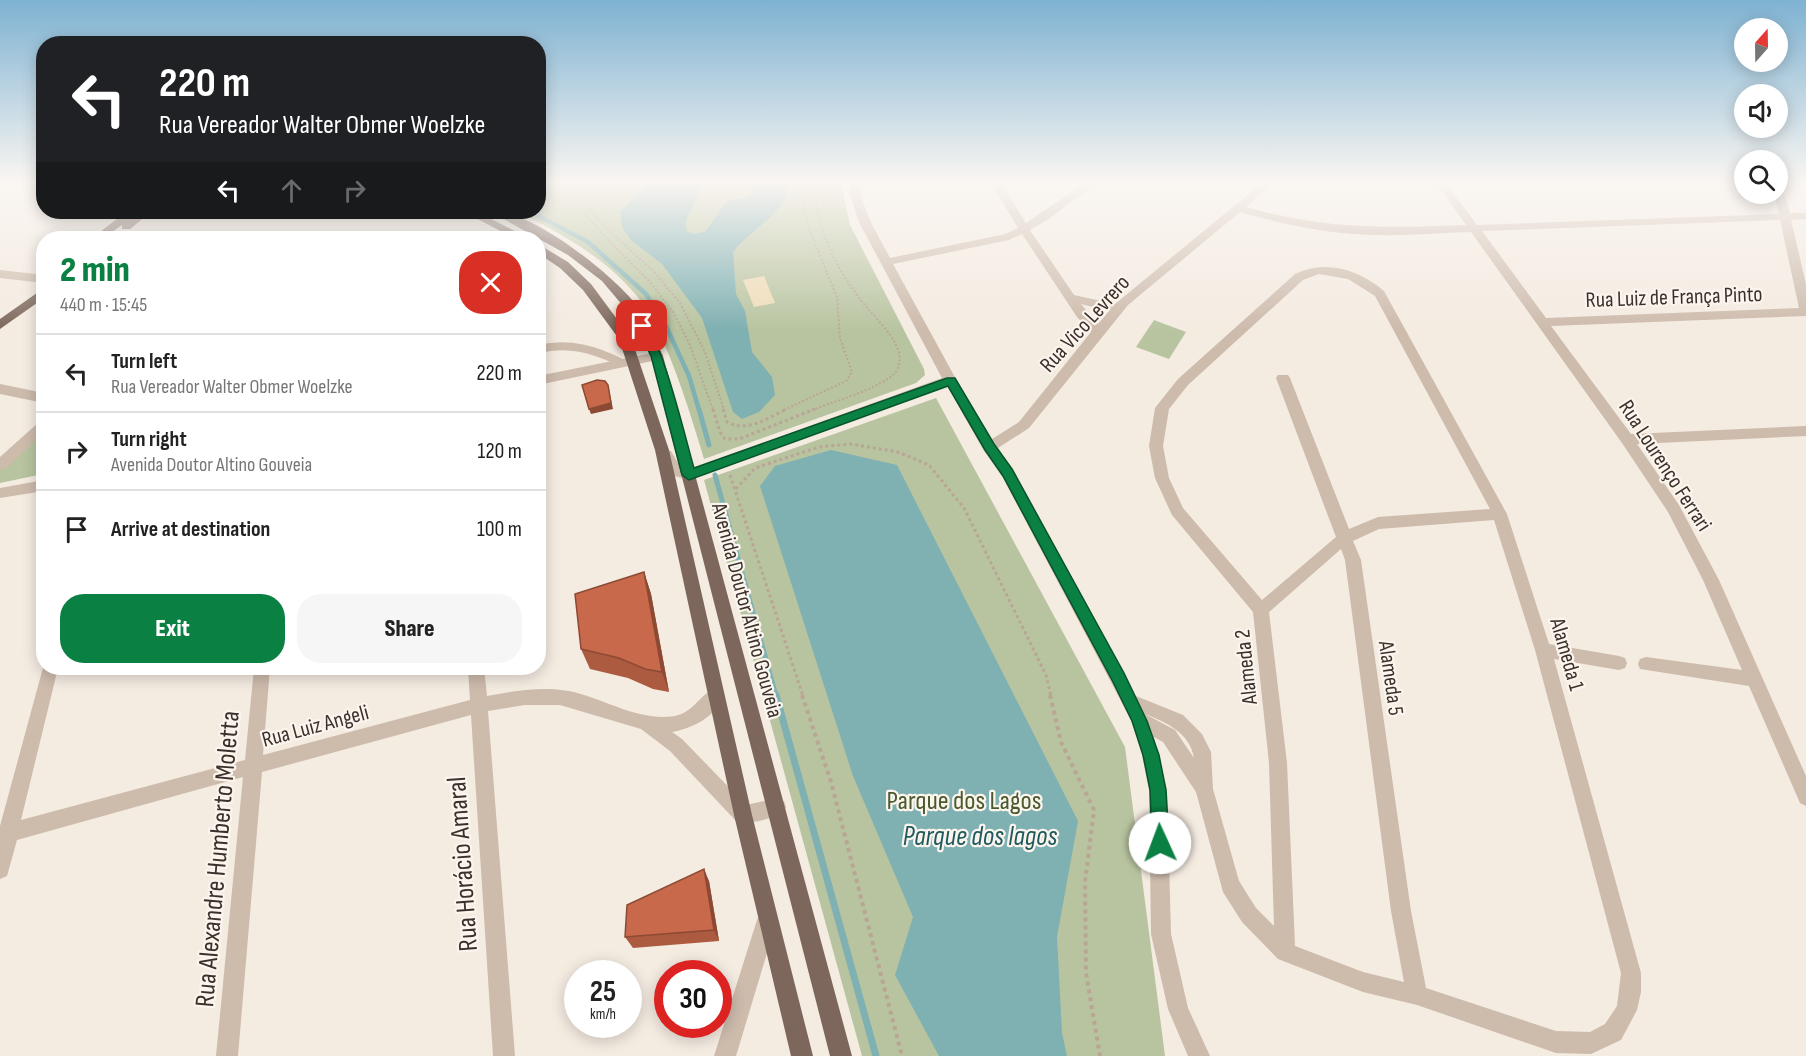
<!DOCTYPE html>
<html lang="en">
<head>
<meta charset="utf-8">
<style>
  :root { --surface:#fff; --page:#f6f6f6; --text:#222; --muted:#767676; --line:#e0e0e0; --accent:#0b8043 }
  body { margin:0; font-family:"Sofia Sans Condensed",sans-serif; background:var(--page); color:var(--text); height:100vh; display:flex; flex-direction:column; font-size:22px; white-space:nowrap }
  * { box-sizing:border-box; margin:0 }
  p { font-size:20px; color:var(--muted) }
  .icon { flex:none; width:33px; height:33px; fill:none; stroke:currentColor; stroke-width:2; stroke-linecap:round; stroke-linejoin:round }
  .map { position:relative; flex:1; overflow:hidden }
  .panel { position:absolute; left:36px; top:231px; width:510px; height:444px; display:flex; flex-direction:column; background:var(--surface); border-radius:24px; box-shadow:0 3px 15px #0003 }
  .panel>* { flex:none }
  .hud { position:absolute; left:36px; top:36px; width:510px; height:183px; border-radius:24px; box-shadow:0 3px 15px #0003; background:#202124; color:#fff; overflow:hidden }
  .needle { width:39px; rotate:20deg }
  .tools { position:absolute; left:1734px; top:18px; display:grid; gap:12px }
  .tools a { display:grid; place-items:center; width:54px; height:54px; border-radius:50%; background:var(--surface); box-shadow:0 3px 15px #0003; font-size:30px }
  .speed { position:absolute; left:564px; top:960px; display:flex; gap:12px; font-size:30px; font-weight:700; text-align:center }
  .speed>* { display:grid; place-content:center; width:78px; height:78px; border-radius:50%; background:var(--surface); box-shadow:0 3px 15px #0003; line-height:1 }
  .speed small { font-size:15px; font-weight:400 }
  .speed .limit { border:9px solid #d22; background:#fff; color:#111 }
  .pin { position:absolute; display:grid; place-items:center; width:51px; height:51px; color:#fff; margin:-26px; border-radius:12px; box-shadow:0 3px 9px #0006 }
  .me { position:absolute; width:66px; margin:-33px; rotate:358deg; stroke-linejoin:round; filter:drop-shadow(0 0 4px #0008) }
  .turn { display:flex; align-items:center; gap:21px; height:126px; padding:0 24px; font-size:27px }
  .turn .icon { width:78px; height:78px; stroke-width:2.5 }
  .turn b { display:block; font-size:42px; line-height:51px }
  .lanes { display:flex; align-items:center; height:57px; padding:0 24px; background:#0003; justify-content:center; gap:30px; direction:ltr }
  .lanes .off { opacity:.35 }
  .round { display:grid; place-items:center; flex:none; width:63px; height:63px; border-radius:24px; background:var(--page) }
  .overview { display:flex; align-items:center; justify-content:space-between; height:102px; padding:0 24px }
  h1 { font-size:36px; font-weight:800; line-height:45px; color:var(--accent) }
  .button { display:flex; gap:12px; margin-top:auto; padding:12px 24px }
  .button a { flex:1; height:69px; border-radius:24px; background:var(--accent); color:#fff; font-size:24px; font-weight:800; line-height:69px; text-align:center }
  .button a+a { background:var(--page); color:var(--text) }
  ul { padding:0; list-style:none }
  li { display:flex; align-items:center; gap:18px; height:78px; padding:0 24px; border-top:2px solid var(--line) }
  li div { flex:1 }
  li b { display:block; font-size:22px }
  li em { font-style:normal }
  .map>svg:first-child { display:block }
</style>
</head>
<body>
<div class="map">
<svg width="1806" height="1056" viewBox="0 0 1806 1056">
  <rect width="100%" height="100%" fill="#f4ebe1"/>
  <path fill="#b8c4a0" d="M539,183H841L850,225L924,369L925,375L916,383L704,459C690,413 676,366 654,322C627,270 569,237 518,212H538Z
    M1154,320L1186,332L1169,359L1136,347Z
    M936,398L1125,747L1165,1056H862L704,480Z
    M43,430V474L0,483V466Z"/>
  <path fill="#efdcb8" d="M764,276L775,303L754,307L743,280Z"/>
  <path fill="#7fb0b2" d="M646,183H703L685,223L687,231L693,234L705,232L727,201L748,197L753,192L744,183H790C784,217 753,226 733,252L736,294L745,311L752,352L772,377L775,395L759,412L742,419L733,412L702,318L662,264L632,241L622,227L620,212L640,193Z
    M831,450L897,465L1078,821L1057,937L1062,1033L1067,1056H939L895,975L913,917L853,776L760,486L775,466Z"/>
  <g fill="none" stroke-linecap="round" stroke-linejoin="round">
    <path stroke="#7fb0b2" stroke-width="4.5" d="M531,212L588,242L646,294L666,326L689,376L699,410"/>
    <path stroke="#7fb0b2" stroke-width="5" d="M699,409L709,445
      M715,475L776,696"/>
    <path stroke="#7fb0b2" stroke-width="7" d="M776,695L876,1056"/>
    <path stroke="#b9a596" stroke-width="2" stroke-dasharray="2 2" stroke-linecap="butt" d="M558,183L609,241L650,282L673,312L690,345L713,410
      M568,183L601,223L654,272L680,303L705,352L724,410
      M538,201L568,183
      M784,410L846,381L852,372L840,338L837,297L808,227L802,197V183
      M812,410C833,402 881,388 895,373C901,365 901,356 897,347C890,331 875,318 864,304C840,275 810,221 817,183"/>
    <path stroke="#b9a596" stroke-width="3" stroke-dasharray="3 3" stroke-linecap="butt" d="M713,409L720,432L725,439H739L815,409
      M723,409L727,422C748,433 767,418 787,409
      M730,475L803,696
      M736,489L755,468L819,447L850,444L898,452L929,465L964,508L1046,675L1051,696"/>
    <path stroke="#b9a596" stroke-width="4" stroke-dasharray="4 4" stroke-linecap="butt" d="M802,695L831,782L902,1056
      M1050,695L1061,742L1094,810L1085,882L1086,973L1100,1056"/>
    <path stroke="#cdbbac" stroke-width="8" d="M538,349C569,342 594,349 622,363"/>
    <path fill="#cdbbac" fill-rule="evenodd" d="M850,183H860C861,210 878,234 890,258L1005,234L1018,228L991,183H1001L1026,223L1085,183H1097L1047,220L1030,230L1074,295L1115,304L1262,183H1273L1246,207C1325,230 1385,228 1466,225L1436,183H1446L1477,225L1779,214L1774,194H1778V184L1782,185L1790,213H1806V219L1791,220L1806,284V316L1551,326L1631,434L1806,426V436L1637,444L1679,505L1719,580L1806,776V806L1800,803L1749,686L1640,669L1638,664L1640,659L1646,657L1742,670L1703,580L1668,512L1622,443L1471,232C1440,233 1408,236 1377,235C1331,235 1285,225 1240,212L1128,305L1029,428L998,448L1015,473L1136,696L1183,715L1202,734L1211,752L1213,789L1239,881L1256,908L1274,926L1269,763L1253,612L1172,515L1155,478L1149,446L1155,408L1178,379L1295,274C1326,259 1359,270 1384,291L1507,514L1549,644L1619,656L1625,658L1627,663L1625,668L1619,670L1554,659L1641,973V992L1637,1010L1621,1040L1591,1054L1556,1053L1417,1005L1363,992L1278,959L1242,922L1223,892L1196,792L1163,742L1154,737L1167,790L1171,934L1188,1008L1210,1056H1188L1168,1009L1151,934L1149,790L1142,755L1132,722L1002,476L984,451L947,386L689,480L671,475L659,455L661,451H671L681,468L688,470L942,378L859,222L850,195ZM1780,220L1799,308L1546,318L1482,231ZM1022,234L1077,317L1091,332L1019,422L992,439L957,381L893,264L1009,240ZM1319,274L1348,279L1375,296L1490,509L1378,517L1349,529L1290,378L1288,375H1278L1276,378L1336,537L1262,600L1183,508L1169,478L1163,446L1169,409L1188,385L1303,280ZM1081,304L1109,311L1098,324ZM1494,520L1535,650L1621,973L1617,1006L1605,1024L1590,1032L1556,1031L1426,988L1411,911L1361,560L1353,541L1379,529ZM1341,549L1345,560L1391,911L1404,982L1363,972L1295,946L1287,763L1269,612ZM1145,714C1166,722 1190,733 1194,758L1175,730Z
      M0,270L44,275V283L0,278Z
      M657,352L662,353L663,356L662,359L538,385V376Z
      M0,384L44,393V403L0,394Z
      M44,420V433L5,469L0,470V457L39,422Z
      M44,480V491L0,498V488Z
      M44,664V668H58L21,820L245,760L254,668H270L263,755L470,700L468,668H484L487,696C514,691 541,686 569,691C604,698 638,722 675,716C694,712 700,694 716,688L722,691L725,696C715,717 693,728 672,732L682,739L746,805L777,798L784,801L786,807L784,813C771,818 749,826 736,821L670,751L641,729L560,705H525L488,711L515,1056H493L471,715L262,772L238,1056H216L243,777L17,840L7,876L0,879V826Z
      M767,910L774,913L777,920L736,1056H714L757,920L760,913Z"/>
    <path fill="#7d675c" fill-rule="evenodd" d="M126,212H151L130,229H122V225L104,238H92Z
      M464,212H478L528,238H514Z
      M491,212C530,208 615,276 638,307C649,322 655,340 663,356L852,1056H830L651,356L629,313L602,281L568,255Z
      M538,244L568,262L591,284L631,338L639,361L669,450L752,815L813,1056H791L734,815L655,450L619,339L583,290L560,268L538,253Z
      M44,288V298L0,329V319Z"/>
  </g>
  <path fill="#ac5a40" d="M644,572L651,594L669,692L653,689L628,678L590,669L581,649Z
    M709,881L719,941L633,948L625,937Z"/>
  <path fill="#8c4a34" d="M252,212H264L255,216Z
    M608,385L613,409L591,414L589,409Z
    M644,572L651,594L669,692L662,672Z
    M704,869L709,881L719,941L714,930Z"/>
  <path fill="#c8694b" stroke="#8c4a34" stroke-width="1.5" d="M597,380L605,381L608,385L611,403L589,409L582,385Z
    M644,572L662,672L645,669L619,658L581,649L575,594Z
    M704,869L714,930L625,937L627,905Z"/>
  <linearGradient id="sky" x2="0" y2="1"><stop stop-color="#7eb2d2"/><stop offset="0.55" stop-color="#faf6f2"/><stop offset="1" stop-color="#faf6f2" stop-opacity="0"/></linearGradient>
  <rect width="1806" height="331" fill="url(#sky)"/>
  <path fill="#0b8043" stroke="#07532c" stroke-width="1.5" d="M642,323C660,329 687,445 694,468L947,378H955L994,444L1012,469L1124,673L1147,721L1159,755L1166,790L1169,843L1166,849L1160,851L1154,849L1152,843L1150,790L1143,755L1132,721L1113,682L1003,476L985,450L948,386L689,480L682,475L651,356L636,326Z"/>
  <g text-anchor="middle" stroke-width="4.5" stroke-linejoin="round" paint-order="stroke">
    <g font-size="22" fill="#3b302b" stroke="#fbf5ee">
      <text transform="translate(1674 296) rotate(-2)" y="8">Rua Luiz de França Pinto</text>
      <text transform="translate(1084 323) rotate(-48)" y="8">Rua Vico Levrero</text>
      <text transform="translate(1666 465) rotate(57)" y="8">Rua Lourenço Ferrari</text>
      <text transform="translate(748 610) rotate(75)" y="8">Avenida Doutor Altino Gouveia</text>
      <text transform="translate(1568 654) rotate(74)" y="8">Alameda 1</text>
      <text transform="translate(1245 667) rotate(-96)" y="8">Alameda 2</text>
      <text transform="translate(1392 678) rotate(82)" y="8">Alameda 5</text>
      <text transform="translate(315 725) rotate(-15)" y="8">Rua Luiz Angeli</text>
    </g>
    <g font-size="27" fill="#4a5a2e" stroke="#fbf5ee">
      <text x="964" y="809">Parque dos Lagos</text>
    </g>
    <g font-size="27" fill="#3b302b" stroke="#fbf5ee">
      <text transform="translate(217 859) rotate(-85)" y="9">Rua Alexandre Humberto Moletta</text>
      <text transform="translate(462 864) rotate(-94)" y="9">Rua Horácio Amaral</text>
    </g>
    <g font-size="28" font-style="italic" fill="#1f5a5e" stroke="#fbf5ee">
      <text x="980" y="845">Parque dos lagos</text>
    </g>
  </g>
</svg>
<div class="tools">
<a><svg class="needle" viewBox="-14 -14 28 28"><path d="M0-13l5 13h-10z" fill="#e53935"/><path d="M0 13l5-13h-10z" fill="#767676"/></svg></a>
<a><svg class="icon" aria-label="sound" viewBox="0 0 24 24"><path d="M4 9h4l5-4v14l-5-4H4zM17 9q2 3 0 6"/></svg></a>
<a><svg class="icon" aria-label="search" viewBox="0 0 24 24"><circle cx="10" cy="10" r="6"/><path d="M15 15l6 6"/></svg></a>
</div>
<div class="speed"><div>25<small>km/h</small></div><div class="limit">30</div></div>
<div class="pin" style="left:642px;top:326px;background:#d93025"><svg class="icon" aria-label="arrive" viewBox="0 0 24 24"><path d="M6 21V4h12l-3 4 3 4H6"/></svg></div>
<svg class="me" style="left:1160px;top:843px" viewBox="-20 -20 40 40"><circle r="19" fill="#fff"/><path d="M0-13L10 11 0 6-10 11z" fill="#0b8043"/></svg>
<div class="hud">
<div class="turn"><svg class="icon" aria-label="left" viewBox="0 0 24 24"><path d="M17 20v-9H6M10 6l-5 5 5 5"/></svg><div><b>220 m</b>Rua Vereador Walter Obmer Woelzke</div></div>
<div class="lanes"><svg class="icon" aria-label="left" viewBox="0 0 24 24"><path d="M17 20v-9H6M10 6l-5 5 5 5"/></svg><svg class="icon off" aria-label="ahead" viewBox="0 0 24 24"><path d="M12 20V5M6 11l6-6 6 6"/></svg><svg class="icon off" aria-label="right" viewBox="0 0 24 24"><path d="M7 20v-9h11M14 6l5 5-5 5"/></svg></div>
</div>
<section class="panel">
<div class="overview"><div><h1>2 min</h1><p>440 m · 15:45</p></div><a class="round" style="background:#d93025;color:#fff"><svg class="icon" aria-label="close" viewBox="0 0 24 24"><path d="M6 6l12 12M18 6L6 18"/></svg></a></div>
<ul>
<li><svg class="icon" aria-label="left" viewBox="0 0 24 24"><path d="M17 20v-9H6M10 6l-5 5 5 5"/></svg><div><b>Turn left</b><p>Rua Vereador Walter Obmer Woelzke</p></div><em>220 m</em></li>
<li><svg class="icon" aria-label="right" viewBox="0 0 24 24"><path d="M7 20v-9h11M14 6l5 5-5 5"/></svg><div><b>Turn right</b><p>Avenida Doutor Altino Gouveia</p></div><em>120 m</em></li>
<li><svg class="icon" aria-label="arrive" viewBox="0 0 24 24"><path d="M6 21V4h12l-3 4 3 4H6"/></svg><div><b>Arrive at destination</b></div><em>100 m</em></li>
</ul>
<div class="button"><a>Exit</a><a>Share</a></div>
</section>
</div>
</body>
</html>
